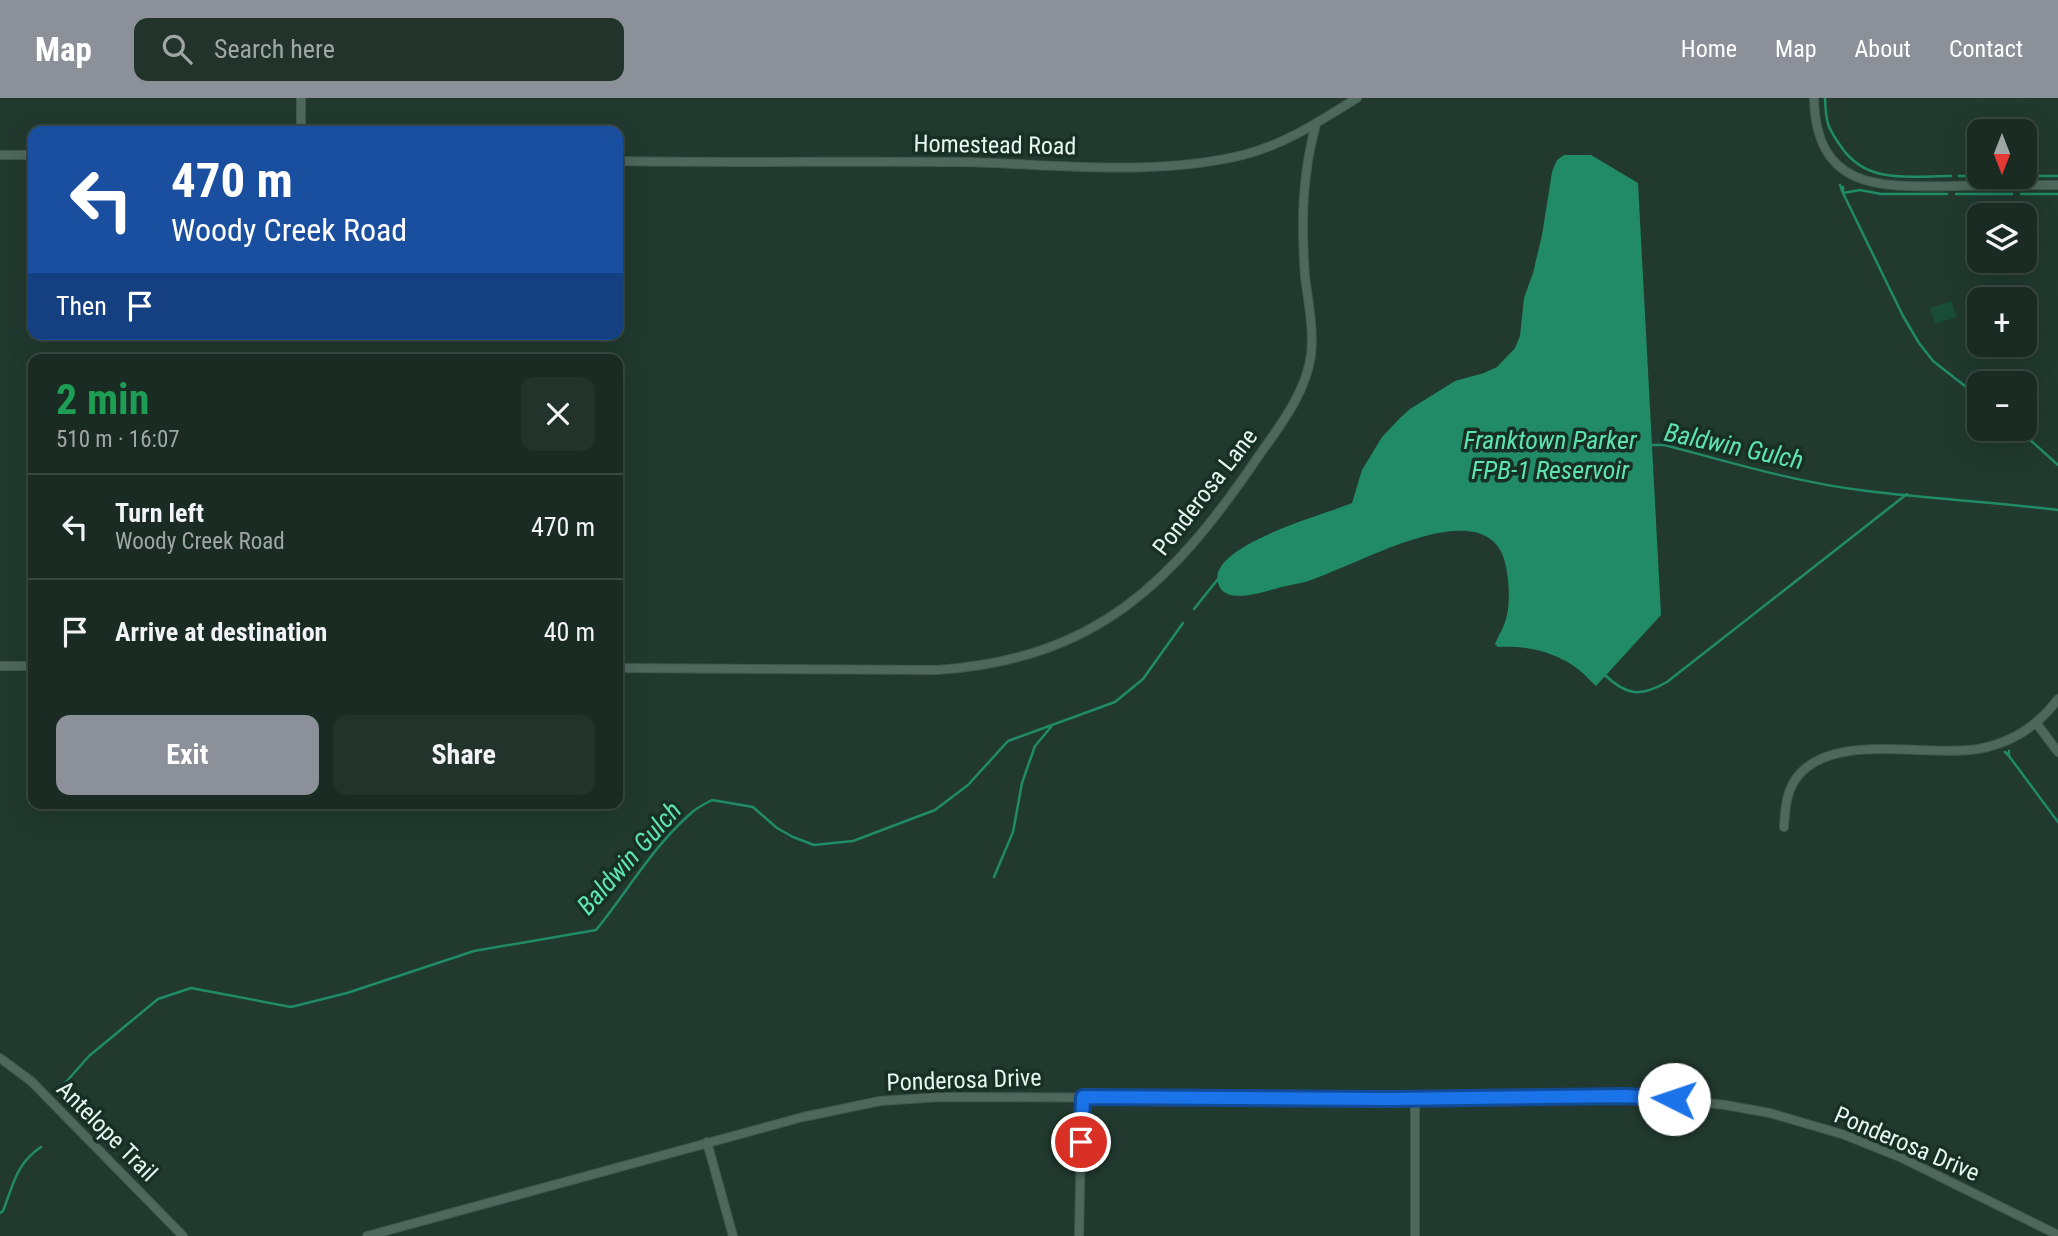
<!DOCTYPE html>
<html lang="en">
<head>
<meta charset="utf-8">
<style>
  :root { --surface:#192b23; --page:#22332b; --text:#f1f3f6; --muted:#9fa7a6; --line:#374741; --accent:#8c9099 }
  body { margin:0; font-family:"Roboto Condensed",sans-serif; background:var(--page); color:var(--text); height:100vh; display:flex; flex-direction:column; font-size:26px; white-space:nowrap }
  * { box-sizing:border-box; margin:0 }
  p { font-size:23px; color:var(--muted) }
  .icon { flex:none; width:38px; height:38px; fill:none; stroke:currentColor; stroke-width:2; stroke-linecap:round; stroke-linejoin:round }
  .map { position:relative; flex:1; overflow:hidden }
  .sheet { position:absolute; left:28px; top:256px; width:595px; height:455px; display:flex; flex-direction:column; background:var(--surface); border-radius:14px; box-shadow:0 7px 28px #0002,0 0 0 2px var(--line) }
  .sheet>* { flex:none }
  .top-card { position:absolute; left:28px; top:28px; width:595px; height:214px; border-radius:14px; box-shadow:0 7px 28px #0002,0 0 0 2px var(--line); background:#1a4fa0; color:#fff; overflow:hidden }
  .needle { width:46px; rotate:180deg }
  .controls { position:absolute; left:1967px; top:21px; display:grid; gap:14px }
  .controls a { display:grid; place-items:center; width:70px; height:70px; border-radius:14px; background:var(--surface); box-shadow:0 7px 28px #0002,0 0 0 2px var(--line); font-size:35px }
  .pin { position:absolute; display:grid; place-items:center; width:60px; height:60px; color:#fff; margin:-30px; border:4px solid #fff; border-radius:50%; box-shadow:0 2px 7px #0007 }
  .me { position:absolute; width:77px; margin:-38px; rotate:274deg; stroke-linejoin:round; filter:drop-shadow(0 0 5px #0008) }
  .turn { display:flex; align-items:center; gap:24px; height:147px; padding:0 28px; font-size:32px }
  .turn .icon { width:91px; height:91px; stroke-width:2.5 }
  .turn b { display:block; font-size:49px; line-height:60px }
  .then { display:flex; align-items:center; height:66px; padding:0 28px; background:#0003; gap:14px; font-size:26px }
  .round { display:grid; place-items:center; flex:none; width:74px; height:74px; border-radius:14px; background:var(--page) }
  .overview { display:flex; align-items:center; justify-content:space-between; height:119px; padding:0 28px }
  h1 { font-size:42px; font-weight:700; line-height:52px; color:#1e9e55 }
  .cta { display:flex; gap:14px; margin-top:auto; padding:14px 28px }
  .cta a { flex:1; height:80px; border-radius:14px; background:var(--accent); color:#fff; font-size:28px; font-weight:700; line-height:80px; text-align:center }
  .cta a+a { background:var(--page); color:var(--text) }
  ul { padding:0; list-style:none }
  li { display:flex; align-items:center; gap:21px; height:105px; padding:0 28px; border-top:2px solid var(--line) }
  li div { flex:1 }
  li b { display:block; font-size:26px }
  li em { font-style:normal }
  header { display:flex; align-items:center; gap:42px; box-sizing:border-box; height:98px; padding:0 35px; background:var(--accent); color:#fff }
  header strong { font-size:33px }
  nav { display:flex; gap:38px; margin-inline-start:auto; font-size:24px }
  .search { width:490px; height:63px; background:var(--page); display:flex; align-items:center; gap:18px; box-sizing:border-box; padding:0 24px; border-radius:14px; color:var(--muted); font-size:26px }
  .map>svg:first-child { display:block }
</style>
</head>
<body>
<header>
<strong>Map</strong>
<div class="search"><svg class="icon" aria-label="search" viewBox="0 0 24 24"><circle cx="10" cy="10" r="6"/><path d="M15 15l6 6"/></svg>Search here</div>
<nav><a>Home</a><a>Map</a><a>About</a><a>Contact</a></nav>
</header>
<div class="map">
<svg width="2058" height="1138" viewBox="0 0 2058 1138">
  <rect width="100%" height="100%" fill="#21392f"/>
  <path fill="#194d39" d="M1951,203L1957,219L1935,226L1930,210Z"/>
  <path fill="#208b66" d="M1564,57H1591L1638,85L1661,517L1596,588C1590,583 1585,576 1579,572C1557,554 1526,547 1498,549L1495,546C1499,537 1505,527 1507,517C1510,503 1509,483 1506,469C1493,395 1380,455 1341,470C1328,475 1314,482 1301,485C1292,487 1283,488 1275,491C1259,495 1224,507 1218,485C1207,447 1327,416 1352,405L1362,372L1382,339L1400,320L1410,311L1455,283L1484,275L1497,269L1515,250L1520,238L1524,200L1533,175L1542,137L1552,74L1557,62Z"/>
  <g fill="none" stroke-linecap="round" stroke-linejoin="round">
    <path stroke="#208b66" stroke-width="2.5" d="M1825,0C1826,25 1827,29 1842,50C1868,87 1911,78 1951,78
      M1959,78H1979
      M2025,78H2058
      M1840,87L1843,95L1860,92L1881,96H1947
      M1843,89V95L1903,218L1919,245L1933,263L1979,299
      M1956,96H2012
      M2021,96H2058
      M2018,331L2058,367
      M1652,347H1665C1732,365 1799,385 1867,393C1931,401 1995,404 2058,412
      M1194,511L1218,481
      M1605,577C1627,598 1641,599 1667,584L1907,396
      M2005,654L2009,658V653
      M2009,658L2058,724
      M994,779L1013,734L1022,685L1035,648L1051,629
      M59,992L89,958L158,901L191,890L291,909L347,895L474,853L596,832C627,794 652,750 689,717C695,711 704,706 712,702L753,709L777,730L793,739L814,747L853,743L935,712L968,687L1008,643L1115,604L1143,581L1183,525
      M0,1115L3,1113C14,1085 16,1066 41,1049"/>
    <g stroke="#41584f" stroke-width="10">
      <path id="street" d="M1814,0C1816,94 1882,89 1955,88C1989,87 2024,87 2058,87
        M301,33V0
        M0,57H33
        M618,63C733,65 848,63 963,64C1055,66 1152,79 1243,57C1286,46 1320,23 1357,0
        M0,568H33
        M618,570L937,572C1097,561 1172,485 1258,359C1279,329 1306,295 1311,257C1314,231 1308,203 1305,178C1301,125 1302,77 1316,26
        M2037,626L2058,654
        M1784,729C1785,712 1786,696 1795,682C1828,632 1926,660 1978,651C2011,645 2038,628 2058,601
        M0,960L31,983L183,1138
        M707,1044L733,1138
        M367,1138L803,1019L880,1003L940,999L1390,1001L1653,999L1725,1007L1770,1015L1845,1037L1900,1059L2058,1137
        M1079,1138L1082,999
        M1415,1138V1001"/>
    </g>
    <use href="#street" stroke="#4e685c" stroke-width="8"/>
  </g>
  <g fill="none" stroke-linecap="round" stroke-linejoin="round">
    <g stroke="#114b97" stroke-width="18">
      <path id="route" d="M1081,1044L1083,999L1390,1001L1625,998L1674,1001"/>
    </g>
    <use href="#route" stroke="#1a73e8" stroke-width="12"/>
  </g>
  <g text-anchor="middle" stroke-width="7" stroke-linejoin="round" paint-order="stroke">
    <g font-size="24" fill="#e7f6ee" stroke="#172f25">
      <text transform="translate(995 47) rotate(1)" y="8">Homestead Road</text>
      <text transform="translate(1205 394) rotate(-52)" y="8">Ponderosa Lane</text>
      <text transform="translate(964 982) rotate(-2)" y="8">Ponderosa Drive</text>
      <text transform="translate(107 1033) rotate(45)" y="8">Antelope Trail</text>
      <text transform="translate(1907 1046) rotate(23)" y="8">Ponderosa Drive</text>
    </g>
    <g font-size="26" font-style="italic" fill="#5ee4b1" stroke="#172f25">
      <text x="1550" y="351">Franktown Parker<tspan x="1550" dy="30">FPB-1 Reservoir</tspan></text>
      <text transform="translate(1734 348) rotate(12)" y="9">Baldwin Gulch</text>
      <text transform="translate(629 760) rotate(-48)" y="9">Baldwin Gulch</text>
    </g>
  </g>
</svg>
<div class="controls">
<a><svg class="needle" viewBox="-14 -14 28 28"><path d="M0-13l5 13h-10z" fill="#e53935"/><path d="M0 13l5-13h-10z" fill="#9fa7a6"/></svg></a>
<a><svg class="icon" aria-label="layers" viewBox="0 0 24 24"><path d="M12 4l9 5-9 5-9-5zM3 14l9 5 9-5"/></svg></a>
<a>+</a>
<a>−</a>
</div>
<div class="pin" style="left:1081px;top:1044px;background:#d93025"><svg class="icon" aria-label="arrive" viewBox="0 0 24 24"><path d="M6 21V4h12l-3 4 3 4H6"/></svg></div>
<svg class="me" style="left:1674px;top:1001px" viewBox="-20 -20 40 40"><circle r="19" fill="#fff"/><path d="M0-13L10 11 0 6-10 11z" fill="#1a73e8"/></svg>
<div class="top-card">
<div class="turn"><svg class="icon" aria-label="left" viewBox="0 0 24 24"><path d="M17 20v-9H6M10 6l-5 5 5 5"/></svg><div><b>470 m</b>Woody Creek Road</div></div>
<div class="then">Then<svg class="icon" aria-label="arrive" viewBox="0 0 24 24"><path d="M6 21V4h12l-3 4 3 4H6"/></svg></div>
</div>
<section class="sheet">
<div class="overview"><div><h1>2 min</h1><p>510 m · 16:07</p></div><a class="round"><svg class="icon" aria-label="close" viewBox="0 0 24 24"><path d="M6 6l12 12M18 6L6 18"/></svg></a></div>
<ul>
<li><svg class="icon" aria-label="left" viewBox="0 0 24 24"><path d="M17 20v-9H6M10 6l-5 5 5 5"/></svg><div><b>Turn left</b><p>Woody Creek Road</p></div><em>470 m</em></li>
<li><svg class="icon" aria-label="arrive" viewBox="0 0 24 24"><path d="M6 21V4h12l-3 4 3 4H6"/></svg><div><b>Arrive at destination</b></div><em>40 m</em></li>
</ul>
<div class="cta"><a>Exit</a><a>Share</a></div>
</section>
</div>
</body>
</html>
